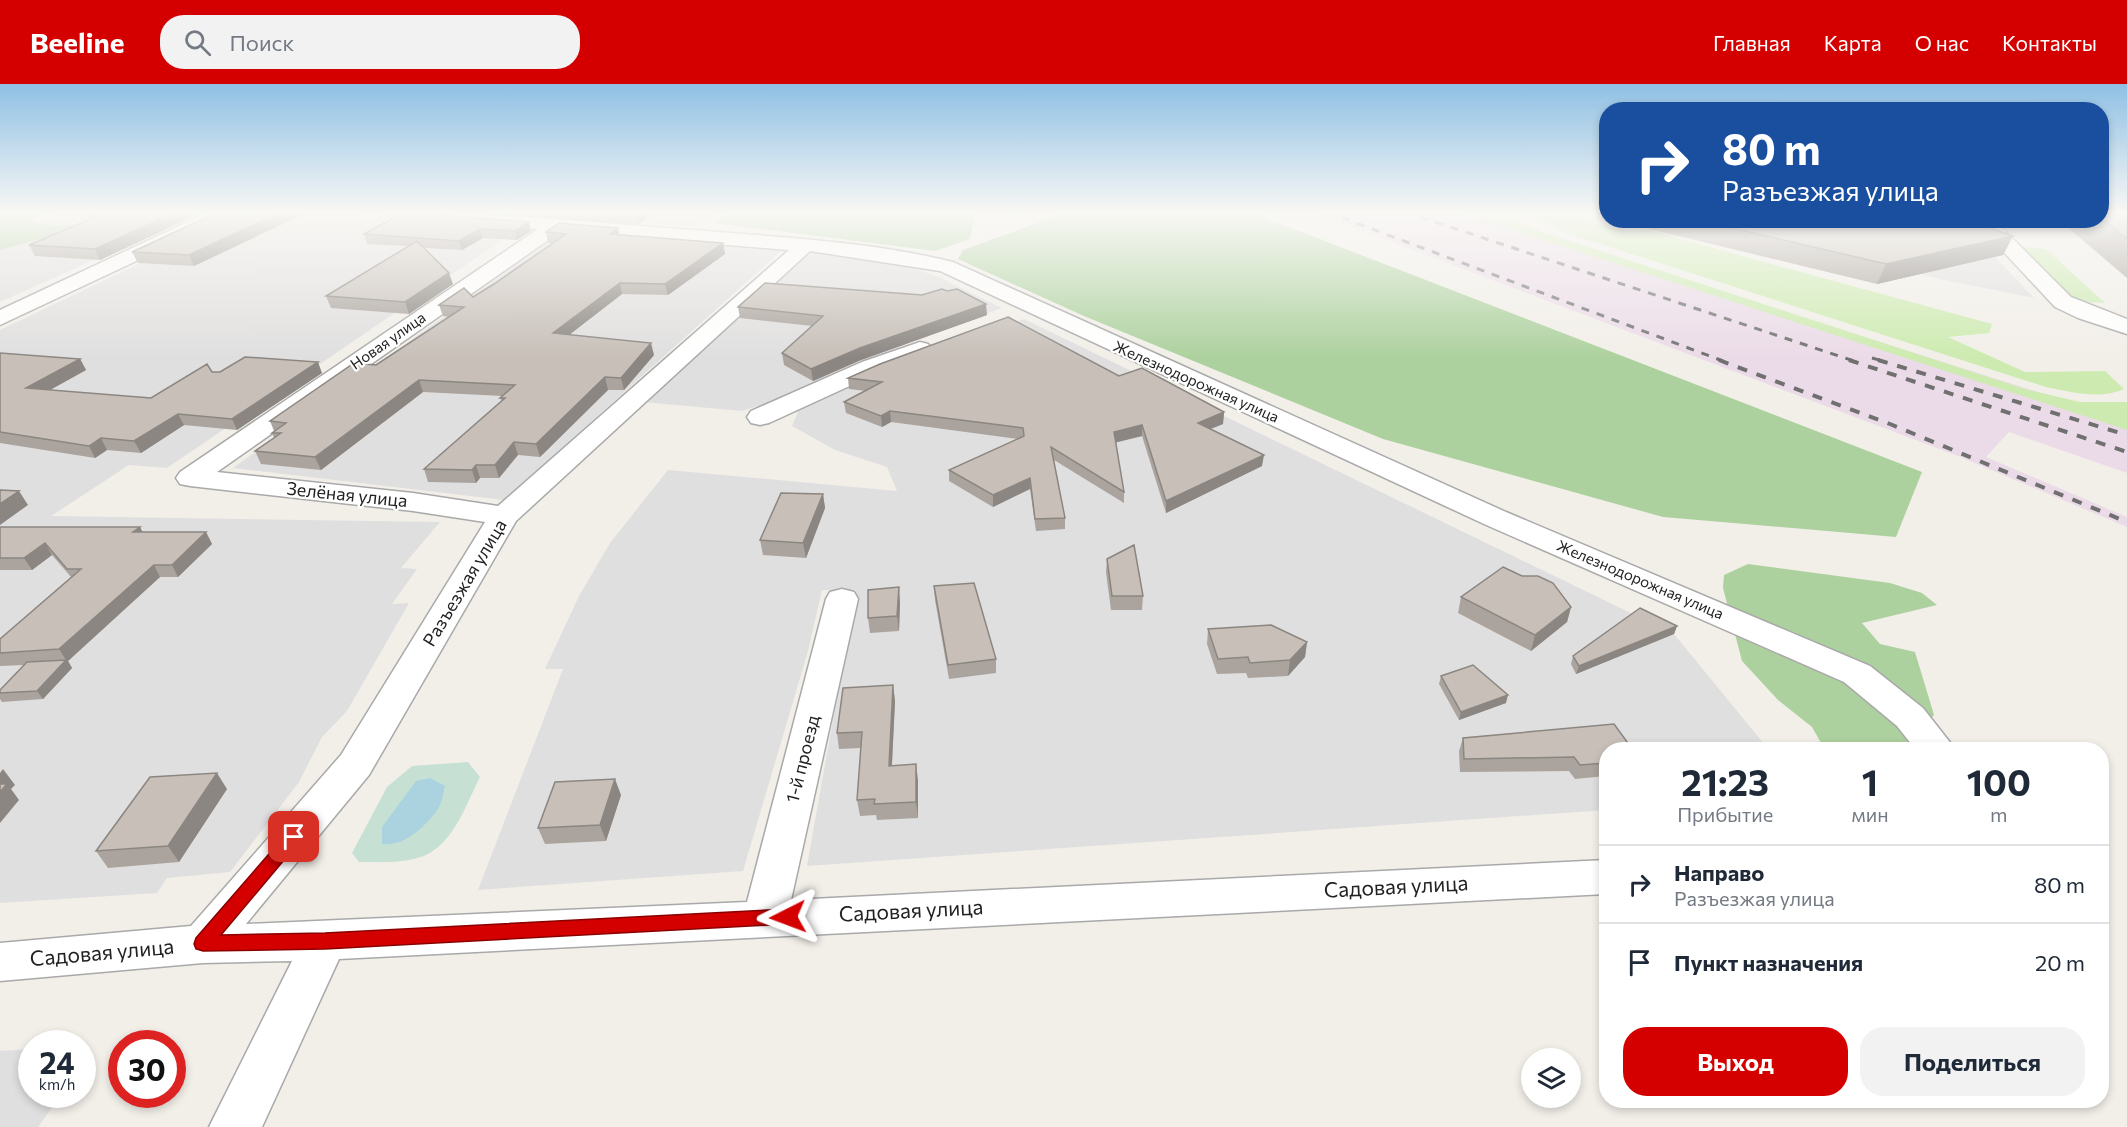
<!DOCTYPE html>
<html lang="ru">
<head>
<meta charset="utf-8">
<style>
  :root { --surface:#fff; --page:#f2f2f3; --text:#1f2937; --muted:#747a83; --line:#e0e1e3; --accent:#d40000 }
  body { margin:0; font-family:Commissioner,sans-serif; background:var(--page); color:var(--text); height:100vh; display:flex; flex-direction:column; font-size:22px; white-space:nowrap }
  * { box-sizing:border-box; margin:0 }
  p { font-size:20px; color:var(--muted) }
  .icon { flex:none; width:33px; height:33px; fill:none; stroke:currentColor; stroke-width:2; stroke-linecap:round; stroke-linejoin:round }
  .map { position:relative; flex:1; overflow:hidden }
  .details { position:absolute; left:1599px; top:658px; width:510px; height:366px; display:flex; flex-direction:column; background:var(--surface); border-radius:24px; box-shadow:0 3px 9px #0003 }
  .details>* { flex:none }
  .guide { position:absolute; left:1599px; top:18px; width:510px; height:126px; border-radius:24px; box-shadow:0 3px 9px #0003; background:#1a4fa0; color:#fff; overflow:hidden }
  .buttons { position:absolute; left:1521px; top:964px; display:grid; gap:12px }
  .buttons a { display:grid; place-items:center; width:60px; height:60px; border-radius:50%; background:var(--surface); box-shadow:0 3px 9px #0003; font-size:30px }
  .speed { position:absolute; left:18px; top:946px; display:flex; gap:12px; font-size:30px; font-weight:700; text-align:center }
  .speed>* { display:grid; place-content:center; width:78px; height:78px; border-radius:50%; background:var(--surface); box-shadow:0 3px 9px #0003; line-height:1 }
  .speed small { font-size:15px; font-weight:400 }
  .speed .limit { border:9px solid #d22; background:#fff; color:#111 }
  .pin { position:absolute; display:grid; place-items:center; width:51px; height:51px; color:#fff; margin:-26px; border-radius:12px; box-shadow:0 3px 9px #0006 }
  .me { position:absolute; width:66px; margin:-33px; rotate:267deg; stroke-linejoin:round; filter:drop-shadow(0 0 4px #0008) }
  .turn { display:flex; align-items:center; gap:21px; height:126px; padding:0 24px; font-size:27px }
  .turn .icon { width:78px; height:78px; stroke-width:2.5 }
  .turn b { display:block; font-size:42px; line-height:51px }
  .eta { display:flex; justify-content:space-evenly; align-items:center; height:102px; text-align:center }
  .eta b { font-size:36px; font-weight:700; line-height:42px }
  .cta { display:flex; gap:12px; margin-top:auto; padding:12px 24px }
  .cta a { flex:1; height:69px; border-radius:24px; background:var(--accent); color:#fff; font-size:24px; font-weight:700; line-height:69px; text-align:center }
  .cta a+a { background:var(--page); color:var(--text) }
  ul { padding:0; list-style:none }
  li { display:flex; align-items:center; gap:18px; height:78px; padding:0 24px; border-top:2px solid var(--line) }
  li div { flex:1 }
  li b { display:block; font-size:22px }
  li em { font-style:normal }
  header { display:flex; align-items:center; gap:36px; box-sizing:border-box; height:84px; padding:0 30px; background:var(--accent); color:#fff }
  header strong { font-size:28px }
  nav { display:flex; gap:33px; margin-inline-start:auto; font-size:21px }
  .search { width:420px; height:54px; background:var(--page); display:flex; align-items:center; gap:15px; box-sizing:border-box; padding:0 21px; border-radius:24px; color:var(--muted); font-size:22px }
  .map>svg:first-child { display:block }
</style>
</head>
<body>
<header>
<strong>Beeline</strong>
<div class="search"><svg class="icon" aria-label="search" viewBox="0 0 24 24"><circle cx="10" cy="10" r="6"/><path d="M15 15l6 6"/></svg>Поиск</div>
<nav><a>Главная</a><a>Карта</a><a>О нас</a><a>Контакты</a></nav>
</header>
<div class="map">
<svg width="2127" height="1043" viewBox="0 0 2127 1043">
  <rect width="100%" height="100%" fill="#f2efe9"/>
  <path fill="#e0dfdf" d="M65,128H202L0,218V154Z
    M248,128H327L520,144L167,384L129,381L51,432L440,438L401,484L417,485L392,520L409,519L347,627L322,653L299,698L230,788L167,794L157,809L0,819V246Z
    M602,128H714L698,142L592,137Z
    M1925,136L1963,139L2034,214L1940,195L1810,161Z
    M563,147L782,166L504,416L233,384Z
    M811,168L917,183L915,185L934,191L1002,224L909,259L801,308L742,327L643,318Z
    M1024,235L1674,550L1769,666H1606V726L807,782L856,506H822L808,567L743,787L478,806L563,585H545L579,512L610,459L668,386L897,407L887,383L835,366L792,342L801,321L895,281Z
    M31,965L32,1011H61L38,1043H0V967Z"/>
  <path fill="#ebdbe8" d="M1312,128H1468L2127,336V389L2009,348L1986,373L2127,433V443L1958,372Z"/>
  <path fill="#cdebb0" d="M1457,128H1505L1510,134L1545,149L2025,305L2080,318H2127V346Z
    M1523,128H1585L1587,132C1608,143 1623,151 1647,146L1992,240L1989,249L1948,253L2025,288L2105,287L2124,305C2100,316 2071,308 2046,303L1560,147Z
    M2022,163L2046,165L2105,219L2076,217Z"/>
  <path fill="#add19e" d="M0,128H46L30,135C46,144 64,139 82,143L0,166Z
    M729,128H976L970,155L935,167L716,139Z
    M1067,128H1250L1922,388L1896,453L1663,433L1383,355L1084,232L958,175L963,166Z
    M1748,480L1890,499L1922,509L1937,521L1862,539L1880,560L1915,568L1934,631L1909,658L1915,666H1825L1812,643L1778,616L1742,577L1723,504L1724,491Z"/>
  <path fill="#c6e0d4" d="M468,678L480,693C467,718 455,756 428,770C408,780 380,778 359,778L352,769L387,703L412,682Z"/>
  <path fill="#aad3df" d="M430,694L445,702C443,709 442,719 438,725C425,743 404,763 382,760V743L416,697Z"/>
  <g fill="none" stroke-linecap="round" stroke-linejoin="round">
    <g stroke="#a9a9a9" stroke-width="3">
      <path id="street" d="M209,128H234L232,132L0,241V226Z
        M383,128C486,128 589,138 692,146C778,153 868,157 953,178L1506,428L1870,582L1923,624L1956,666H1916L1897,642L1844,598L1484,440L940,187L810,167L516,437L369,691L246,840L747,818L826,515L830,508L842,505L854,508L858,515L791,816L1606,776V810L339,875L262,1043H209L292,877L203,879L0,897V859L191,842L341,671L485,438L413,427L190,402L180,400L176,394L180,388L538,145L392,134ZM561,147L789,166L498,422L413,409L217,388Z
        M1974,136H1994L2071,213L2127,235V250L2078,234L2055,223Z
        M920,258L928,260L932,265L928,270L880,288L769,339L760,341L751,339L747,333L751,327L862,278Z"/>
    </g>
    <use href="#street" fill="#fff" fill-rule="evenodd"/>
    <path stroke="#707070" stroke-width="3" stroke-dasharray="8 8" stroke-linecap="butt" d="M1327,128L1723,277
      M1405,128L1854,277
      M1872,274L1883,277"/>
    <path stroke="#707070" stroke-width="4" stroke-dasharray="10 10" stroke-linecap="butt" d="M1719,276L1890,340L2127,438
      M1849,276L2127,368
      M1878,276L2127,351"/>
  </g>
  <path fill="#aba49e" d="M93,128H203L100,176L35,172L29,161L89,136L87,131Z
    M218,128H308L194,182L138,179L132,168Z
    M404,128L531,147L517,156L483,154L462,166L424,164L453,200L409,230L331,224L326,212L408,162L367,160L364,150Z
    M458,128H653L639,140Z
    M1604,128H1606V133L1603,132Z
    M2102,128H2127V194L2059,136H2102Z
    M1618,136H1970L2013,152L2003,171L1877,200L1633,141Z
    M546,148L619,151L723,159L725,170L668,211L622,210L569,251L654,271L624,306H608L540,373L518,371L499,394H480L476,399L428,398L424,385L502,317L500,314L502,312L423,308L321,386L261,380L255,367L274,354L272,349L274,347L270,337L376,281L449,233L443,232L439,221L473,213L494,200L553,159H548Z
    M738,223L987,231L861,276L813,297L784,281L782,269L812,242L740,234Z
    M0,269L80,275L86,286L50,306L151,314L212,288L322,289L237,346L184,341L141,369L107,366L95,374L0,359Z
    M1119,292L1224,328L1223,340L1210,345L1262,382L1166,429L1142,352L1116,358L1124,408V419L1054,376L1065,434V445L1036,447L1030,405L993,423L949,397V386L1018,355L891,338L882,343L846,329L844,318L866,307L849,305L848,294Z
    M823,410L825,424L806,474L763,471L760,456Z
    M0,443H140L142,448H206L212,460L178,493H160L68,577L72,584L43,615L2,618L0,615V606L24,581L0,582V555L71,493L52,471L32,486H0Z
    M1107,475L1143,512L1142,526H1111L1106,488Z
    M934,502L996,575V589L949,595L935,516Z
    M1461,513L1571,523L1567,538L1531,567L1458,529Z
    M900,518L899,547L870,549L868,534Z
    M1677,542L1674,550L1576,590L1571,580L1573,572Z
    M1208,545L1307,558L1305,573L1288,592L1248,594L1246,589L1217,590L1207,560Z
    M1441,592L1506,619L1459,636L1439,600Z
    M893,601L895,617L892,681L918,696V734L877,736L876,731L860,732L857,716L861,664L839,665L837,649Z
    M1463,654L1606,666V692L1575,695L1569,687L1460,688L1459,667Z
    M227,705L179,778L108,784L96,767Z
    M621,711L606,757L545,760L538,744Z"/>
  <path fill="#8b8681" d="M176,128H203L100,176L95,165Z
    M281,128H308L194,182L189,171Z
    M638,128H653L639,140L637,129Z
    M529,138L531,147L517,156L515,147Z
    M618,144L620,154L610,150Z
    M480,145L483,154L462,166L459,157Z
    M2013,152L2003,171L1877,200L1886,180Z
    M723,159L725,170L668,211L665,200Z
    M449,189L453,200L409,230L405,218Z
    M620,199L622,210L556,261L553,249Z
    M986,220L987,231L861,276L813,297L811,285L860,264Z
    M651,259L654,271L624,306L621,294Z
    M80,275L86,286L32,316L26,304Z
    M318,278L322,289L237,346L232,335Z
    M605,293L608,306L540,373L536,360Z
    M419,296L423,308L321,386L315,373Z
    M890,327L891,338L882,343L881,332Z
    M1224,328L1223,340L1198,350V339Z
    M178,330L184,341L141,369L134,357Z
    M1142,341V352L1114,359V348Z
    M101,354L107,366L95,374L89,362Z
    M514,358L518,371L499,394L495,381Z
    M1264,371L1262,382L1166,429V417Z
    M476,381L480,394L476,399L472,386Z
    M1030,394V405L993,423V411Z
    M19,407L28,421L0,441V420Z
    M823,410L825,424L806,474L803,459Z
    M140,443L146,455L133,448Z
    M206,448L212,460L178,493L172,481Z
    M45,459L52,471L32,486L24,474Z
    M154,481L160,493L68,577L72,584L43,615L37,607L66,576L59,565Z
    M899,503L900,518L899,547L897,532Z
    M1571,523L1567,538L1531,567L1535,551Z
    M1677,542L1674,550L1576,590L1579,582Z
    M1307,558L1305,573L1288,592L1290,576Z
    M893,601L895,617L891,698L889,682Z
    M1508,611L1506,619L1459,636L1461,628Z
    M916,680L918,696V734L916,718Z
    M3,685L15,701L11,705L19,716L0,739V689Z
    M217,689L227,705L179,778L168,762Z
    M615,695L621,711L606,757L600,741Z"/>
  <path fill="#c7bfb8" stroke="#8b8681" stroke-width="1.5" d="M93,128H176L95,165L29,161L100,131H87Z
    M218,128H281L189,171L132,168Z
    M404,128L529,138L515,147L480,145L459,157L364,150Z
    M2102,128H2127V155L2102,135Z
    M1698,136H1970L2013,152L1886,180Z
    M559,139L618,144L610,150L723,159L665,200L620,199L553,249L651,259L621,294L605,293L536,360L514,358L495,381H476L472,386L424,385L505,314H500L515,301L419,296L315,373L255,367L281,349H272L286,339L270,337L354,279L376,281L464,223L439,221L464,204L473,213L494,200L566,150L546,148Z
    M417,157L449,189L405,218L326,212Z
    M765,199L922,211L942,205L947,207L957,205L986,220L860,264L811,285L782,269L823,232L738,223Z
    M1008,233L1119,292L1142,284L1224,328L1198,339L1264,371L1166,417L1142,341L1114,348L1124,408L1051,363L1065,434L1035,435L1030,394L993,411L949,386L1024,352L1023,344L890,327L881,332L844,318L882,298L848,294L880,280Z
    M0,269L80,275L26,304L151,314L207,280L212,288H220L245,273L318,278L232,335L178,330L134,357L101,354L89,362L0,348Z
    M0,406L19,407L0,420Z
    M781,409L823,410L803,459L760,456Z
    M0,443H140L133,448H206L172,481H154L59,565L0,569V555L81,485H67L45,459L24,474H0Z
    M1134,461L1143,512H1112L1107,475Z
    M1503,483L1522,492H1538L1553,499L1571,523L1535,551L1461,513Z
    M974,499L996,575L948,581L934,502Z
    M899,503L897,532L868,534V506Z
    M1640,524L1677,542L1579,582L1573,572Z
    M1271,541L1307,558L1290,576L1250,579L1248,573L1218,575L1208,545Z
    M66,576L37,607L0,609V606L27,578Z
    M1473,581L1508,611L1461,628L1441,592Z
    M893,601L889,682L916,680V718L874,720L875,715L857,716L862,648L837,649L843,604Z
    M1614,640L1633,666H1606V679L1580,681L1574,673L1464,675L1463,654Z
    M217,689L168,762L96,767L150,693Z
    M615,695L600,741L538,744L555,698Z
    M0,700H7L0,708Z"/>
  <linearGradient id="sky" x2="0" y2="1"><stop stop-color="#8fc0e4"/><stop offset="0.47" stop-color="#f9f8f5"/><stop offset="1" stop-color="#f9f8f5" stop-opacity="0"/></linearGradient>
  <rect width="2127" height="274" fill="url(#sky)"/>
  <path fill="#d40000" stroke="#8a0000" stroke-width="1.5" d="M294,746L300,748L303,753L300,757L221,851L325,849L788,825L794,828L797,833L794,838L788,840L325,865L203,867L196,865L194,860L196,854L288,748Z"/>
  <g text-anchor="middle" stroke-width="4.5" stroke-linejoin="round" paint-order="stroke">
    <g font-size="15" fill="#222" stroke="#fff">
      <text transform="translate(388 257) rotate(-35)" y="5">Новая улица</text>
      <text transform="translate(1196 298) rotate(24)" y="5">Железнодорожная улица</text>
      <text transform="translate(1640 496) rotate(23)" y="5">Железнодорожная улица</text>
    </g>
    <g font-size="18" fill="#222" stroke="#fff">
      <text transform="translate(347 411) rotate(6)" y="6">Зелёная улица</text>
      <text transform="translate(465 499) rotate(-59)" y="6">Разъезжая улица</text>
      <text transform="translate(803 675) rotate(-76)" y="6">1-й проезд</text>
    </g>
    <g font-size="21" fill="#222" stroke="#fff">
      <text transform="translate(1396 803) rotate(-3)" y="7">Садовая улица</text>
      <text transform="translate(911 827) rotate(-3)" y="7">Садовая улица</text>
      <text transform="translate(102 869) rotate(-5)" y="7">Садовая улица</text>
    </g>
  </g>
</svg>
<div class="buttons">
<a><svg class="icon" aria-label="layers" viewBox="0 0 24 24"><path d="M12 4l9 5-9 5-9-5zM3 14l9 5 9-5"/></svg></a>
</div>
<div class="speed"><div>24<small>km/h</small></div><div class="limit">30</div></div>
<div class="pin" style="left:294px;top:753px;background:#d93025"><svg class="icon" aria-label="arrive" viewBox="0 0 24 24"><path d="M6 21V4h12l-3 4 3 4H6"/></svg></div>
<svg class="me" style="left:788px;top:833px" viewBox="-20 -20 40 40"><path d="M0-17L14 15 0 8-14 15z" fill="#d40000" stroke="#fff" stroke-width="4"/></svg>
<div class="guide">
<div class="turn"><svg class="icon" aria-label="right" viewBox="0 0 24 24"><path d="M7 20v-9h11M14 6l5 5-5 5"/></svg><div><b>80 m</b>Разъезжая улица</div></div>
</div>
<section class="details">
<div class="eta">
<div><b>21:23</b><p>Прибытие</p></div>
<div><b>1</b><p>мин</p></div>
<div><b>100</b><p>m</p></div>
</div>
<ul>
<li><svg class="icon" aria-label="right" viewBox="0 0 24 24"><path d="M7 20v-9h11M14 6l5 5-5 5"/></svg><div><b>Направо</b><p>Разъезжая улица</p></div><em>80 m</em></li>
<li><svg class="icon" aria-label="arrive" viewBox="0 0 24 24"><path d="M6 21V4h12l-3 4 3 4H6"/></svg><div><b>Пункт назначения</b></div><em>20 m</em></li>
</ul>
<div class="cta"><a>Выход</a><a>Поделиться</a></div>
</section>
</div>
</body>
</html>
